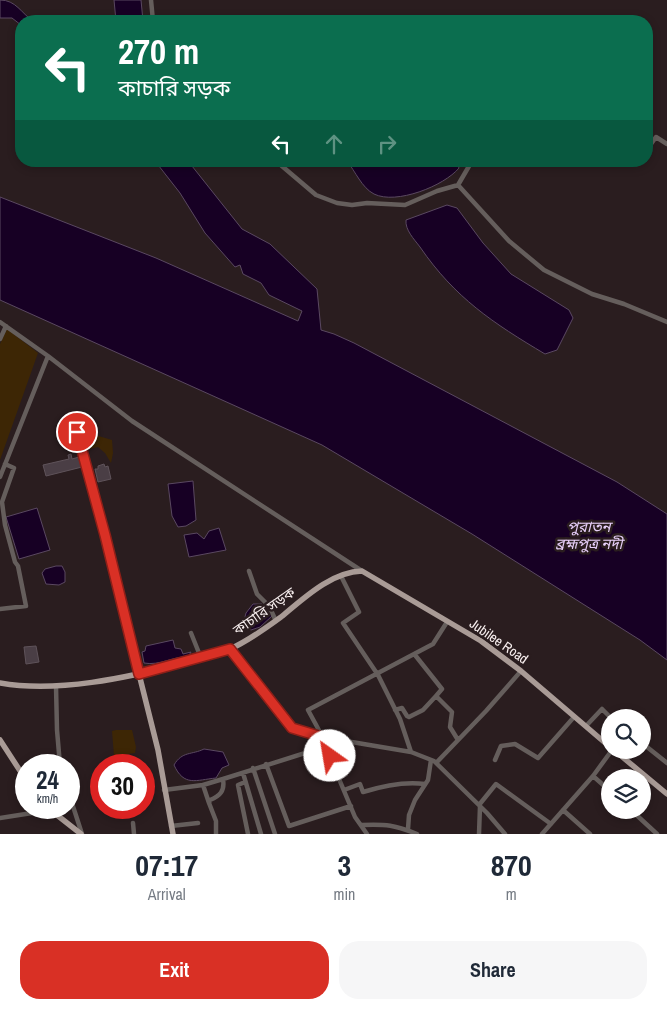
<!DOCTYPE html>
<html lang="en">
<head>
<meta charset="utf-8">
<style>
  :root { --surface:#fff; --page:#f6f6f7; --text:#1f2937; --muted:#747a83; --accent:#d93025 }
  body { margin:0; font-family:"Archivo Narrow","Noto Sans Bengali",sans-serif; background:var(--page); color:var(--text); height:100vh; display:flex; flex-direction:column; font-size:19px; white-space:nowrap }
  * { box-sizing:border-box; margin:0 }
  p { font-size:16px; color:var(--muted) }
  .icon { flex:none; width:28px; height:28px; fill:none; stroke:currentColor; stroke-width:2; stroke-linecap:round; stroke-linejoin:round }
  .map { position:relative; height:834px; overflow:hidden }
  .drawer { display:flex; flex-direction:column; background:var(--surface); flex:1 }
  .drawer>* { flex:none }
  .banner { position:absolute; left:15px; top:15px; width:638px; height:152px; border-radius:20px; box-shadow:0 2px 8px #0003; background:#0b6e4f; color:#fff; overflow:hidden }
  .buttons { position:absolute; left:601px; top:709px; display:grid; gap:10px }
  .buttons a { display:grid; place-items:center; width:50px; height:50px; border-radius:50%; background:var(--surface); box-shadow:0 2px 8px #0003; font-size:25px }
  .speed { position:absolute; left:15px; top:754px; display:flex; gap:10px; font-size:25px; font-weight:700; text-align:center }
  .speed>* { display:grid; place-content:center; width:65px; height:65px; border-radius:50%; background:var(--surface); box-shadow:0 2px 8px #0003; line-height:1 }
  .speed small { font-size:12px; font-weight:400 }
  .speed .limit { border:8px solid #d22; background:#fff; color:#111 }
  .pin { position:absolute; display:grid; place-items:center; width:42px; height:42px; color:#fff; margin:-21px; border:2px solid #fff; border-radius:50%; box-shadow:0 1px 5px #0007 }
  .me { position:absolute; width:55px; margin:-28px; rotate:328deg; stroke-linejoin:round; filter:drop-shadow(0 0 4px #0008) }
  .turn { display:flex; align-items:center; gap:18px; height:105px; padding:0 20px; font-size:22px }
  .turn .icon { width:65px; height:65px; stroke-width:2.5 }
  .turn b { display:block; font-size:35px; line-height:42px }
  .lanes { display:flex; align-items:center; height:48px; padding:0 20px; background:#0003; justify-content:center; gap:25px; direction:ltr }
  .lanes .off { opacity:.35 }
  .eta { display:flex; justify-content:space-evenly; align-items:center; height:85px; text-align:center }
  .eta b { font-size:30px; font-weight:700; line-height:35px }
  .button { display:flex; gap:10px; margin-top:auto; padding:10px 20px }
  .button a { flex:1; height:58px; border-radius:20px; background:var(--accent); color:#fff; font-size:20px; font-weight:700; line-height:58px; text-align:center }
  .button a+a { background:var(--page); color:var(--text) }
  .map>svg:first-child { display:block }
</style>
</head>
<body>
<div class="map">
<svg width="667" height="834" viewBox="0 0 667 834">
  <rect width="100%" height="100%" fill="#2a1d1f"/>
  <path fill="#3d2605" d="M7,329L38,353L0,460V344Z
    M94,425L95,435L112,440L113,453L111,463L105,453L98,447L85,450L78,426Z
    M116,730H132L136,747L135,753L114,756L112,731Z"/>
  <path fill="#170024" stroke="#5a4861" d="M0,0C16,0 21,13 33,21H21V25L12,18H0Z
    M114,0H141L143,21H116Z
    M155,161H188L242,229L270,244L317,289L321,330L334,334L354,343L617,482L667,514V660L640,640L472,534L322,445L0,300V197L156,258L298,321L302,311L269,295L261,283L243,274L240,265L235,267L205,233L180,193Z
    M347,161H456L459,168C444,186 396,205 374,194C362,188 355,171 347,161Z
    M447,205L457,208L483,243L511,274L569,310L573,318L557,350L545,354C493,323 455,298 420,247C414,239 405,230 406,220Z
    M193,481L196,520L186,526L178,527L172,516L168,484Z
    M37,508L50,550L19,559L6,517Z
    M219,528L226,550L189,557L184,535L197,533L204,539L209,531Z
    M56,566H62L65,572V582L59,585L46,584L42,573L45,569Z
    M253,604H262L272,616L260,627L251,630L243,625L246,613Z
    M173,640L175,648L181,649L183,654L191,652L188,657C173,656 160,666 144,663L142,652L145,651L146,646Z
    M204,749L223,752L229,765L222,768L216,778C196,780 184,787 174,765C182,751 192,755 204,749Z"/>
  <path fill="#4a3e45" stroke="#5f535a" d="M71,454L72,459L79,457L82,467L46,476L43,465L69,459L68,455Z
    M104,464L105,467L108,466L111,479L98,482L95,469H98V466Z
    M36,646L39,662L26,664L24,647Z"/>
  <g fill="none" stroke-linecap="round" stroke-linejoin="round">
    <path stroke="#655e5c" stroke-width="4.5" d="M151,0L153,21
      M646,151L656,137L667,144
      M276,161L316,195L337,203L352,205L367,203L405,205L437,191L458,185L509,241L544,270L592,294L624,304L667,322
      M588,161L635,163L639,161
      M458,185L472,161
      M0,322L48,356L132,421L362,571
      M0,339L6,326
      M74,424L105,535L139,674
      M0,477L48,356
      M249,571L257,594L269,606L276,621
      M341,576L359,612L343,623L378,675L400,719L411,752
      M0,609L26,606L18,566L15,562L5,525L2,502L14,468L5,464
      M191,633L201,658
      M230,649L292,728L322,737L411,752L434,761L487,813L505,834
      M415,655L442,689L436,696
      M56,686L57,730L60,765
      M395,710L402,708L407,716L409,717L423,710L436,696L452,712L450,727L458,740
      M586,726L602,709L611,718
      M642,743L667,763
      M495,760L501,746L515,744L538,758L574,717
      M436,763L486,711L521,671
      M266,764L289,826L351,806
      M253,768L275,834
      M243,773L261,834
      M593,776L610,791
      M245,782L238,785L248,834
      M203,785L209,803
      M164,790L203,785L223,779L343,741
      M344,790L360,784L363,792C382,786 403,781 425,784
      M69,794L82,834
      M479,805L496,784L551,824
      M563,810L590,834
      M631,810L657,834
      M0,818L32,813L39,808
      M133,823L134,834
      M362,825C386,824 395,825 417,834
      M171,826L198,823
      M408,829L409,815L415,800L428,780L431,760
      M216,834V821L209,803L210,800C220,796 225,791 223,779
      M367,834L355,817L334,767L327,745L308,710L433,644L447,622
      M479,834L480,806
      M542,834L593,776L612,750"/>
    <path stroke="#a99b96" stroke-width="5.5" d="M139,674L158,750L173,834
      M0,683C57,693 127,678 183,663C198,659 216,656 230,649C248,641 266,628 281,617C304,598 331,572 362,571L481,641L521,671L610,747
      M0,740L26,780
      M614,750L667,794
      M48,808L81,834"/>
  </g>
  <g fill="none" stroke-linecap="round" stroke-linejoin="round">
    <g stroke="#8d1f18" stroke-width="12">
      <path id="route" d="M77,432L105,535L139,674L230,649L292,728L322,737L330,756"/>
    </g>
    <use href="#route" stroke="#d93025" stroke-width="9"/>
  </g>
  <g text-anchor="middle" stroke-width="5" stroke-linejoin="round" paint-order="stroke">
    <g font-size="14" fill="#f8efef" stroke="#2a1d1f">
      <text transform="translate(264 611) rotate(-35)" y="5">কাচারি সড়ক</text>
      <text transform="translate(499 641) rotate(35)" y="5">Jubilee Road</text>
    </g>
    <g font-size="15" font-style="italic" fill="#e7cff9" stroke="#2a1d1f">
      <text x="589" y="532">পুরাতন<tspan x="589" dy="17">ব্রহ্মপুত্র নদী</tspan></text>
    </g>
  </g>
</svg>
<div class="buttons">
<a><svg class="icon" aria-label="search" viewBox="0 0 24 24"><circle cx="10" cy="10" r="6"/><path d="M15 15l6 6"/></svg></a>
<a><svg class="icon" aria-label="layers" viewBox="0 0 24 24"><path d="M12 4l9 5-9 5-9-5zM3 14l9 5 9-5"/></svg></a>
</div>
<div class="speed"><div>24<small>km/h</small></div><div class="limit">30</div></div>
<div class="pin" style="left:77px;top:432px;background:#d93025"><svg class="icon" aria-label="arrive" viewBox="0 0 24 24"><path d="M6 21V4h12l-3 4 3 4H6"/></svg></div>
<svg class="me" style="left:330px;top:756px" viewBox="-20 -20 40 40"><circle r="19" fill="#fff"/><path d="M0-13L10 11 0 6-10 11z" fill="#d93025"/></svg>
<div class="banner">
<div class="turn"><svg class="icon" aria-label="left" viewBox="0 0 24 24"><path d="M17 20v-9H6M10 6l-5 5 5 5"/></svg><div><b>270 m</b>কাচারি সড়ক</div></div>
<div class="lanes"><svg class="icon" aria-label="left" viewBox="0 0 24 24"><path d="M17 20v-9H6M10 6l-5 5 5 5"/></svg><svg class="icon off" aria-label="ahead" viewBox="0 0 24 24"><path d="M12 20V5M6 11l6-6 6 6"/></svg><svg class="icon off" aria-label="right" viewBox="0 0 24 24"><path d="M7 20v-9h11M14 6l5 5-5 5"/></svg></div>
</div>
</div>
<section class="drawer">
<div class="eta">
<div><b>07:17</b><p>Arrival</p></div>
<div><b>3</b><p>min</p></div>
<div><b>870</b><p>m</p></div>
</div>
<div class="button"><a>Exit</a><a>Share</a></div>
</section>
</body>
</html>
